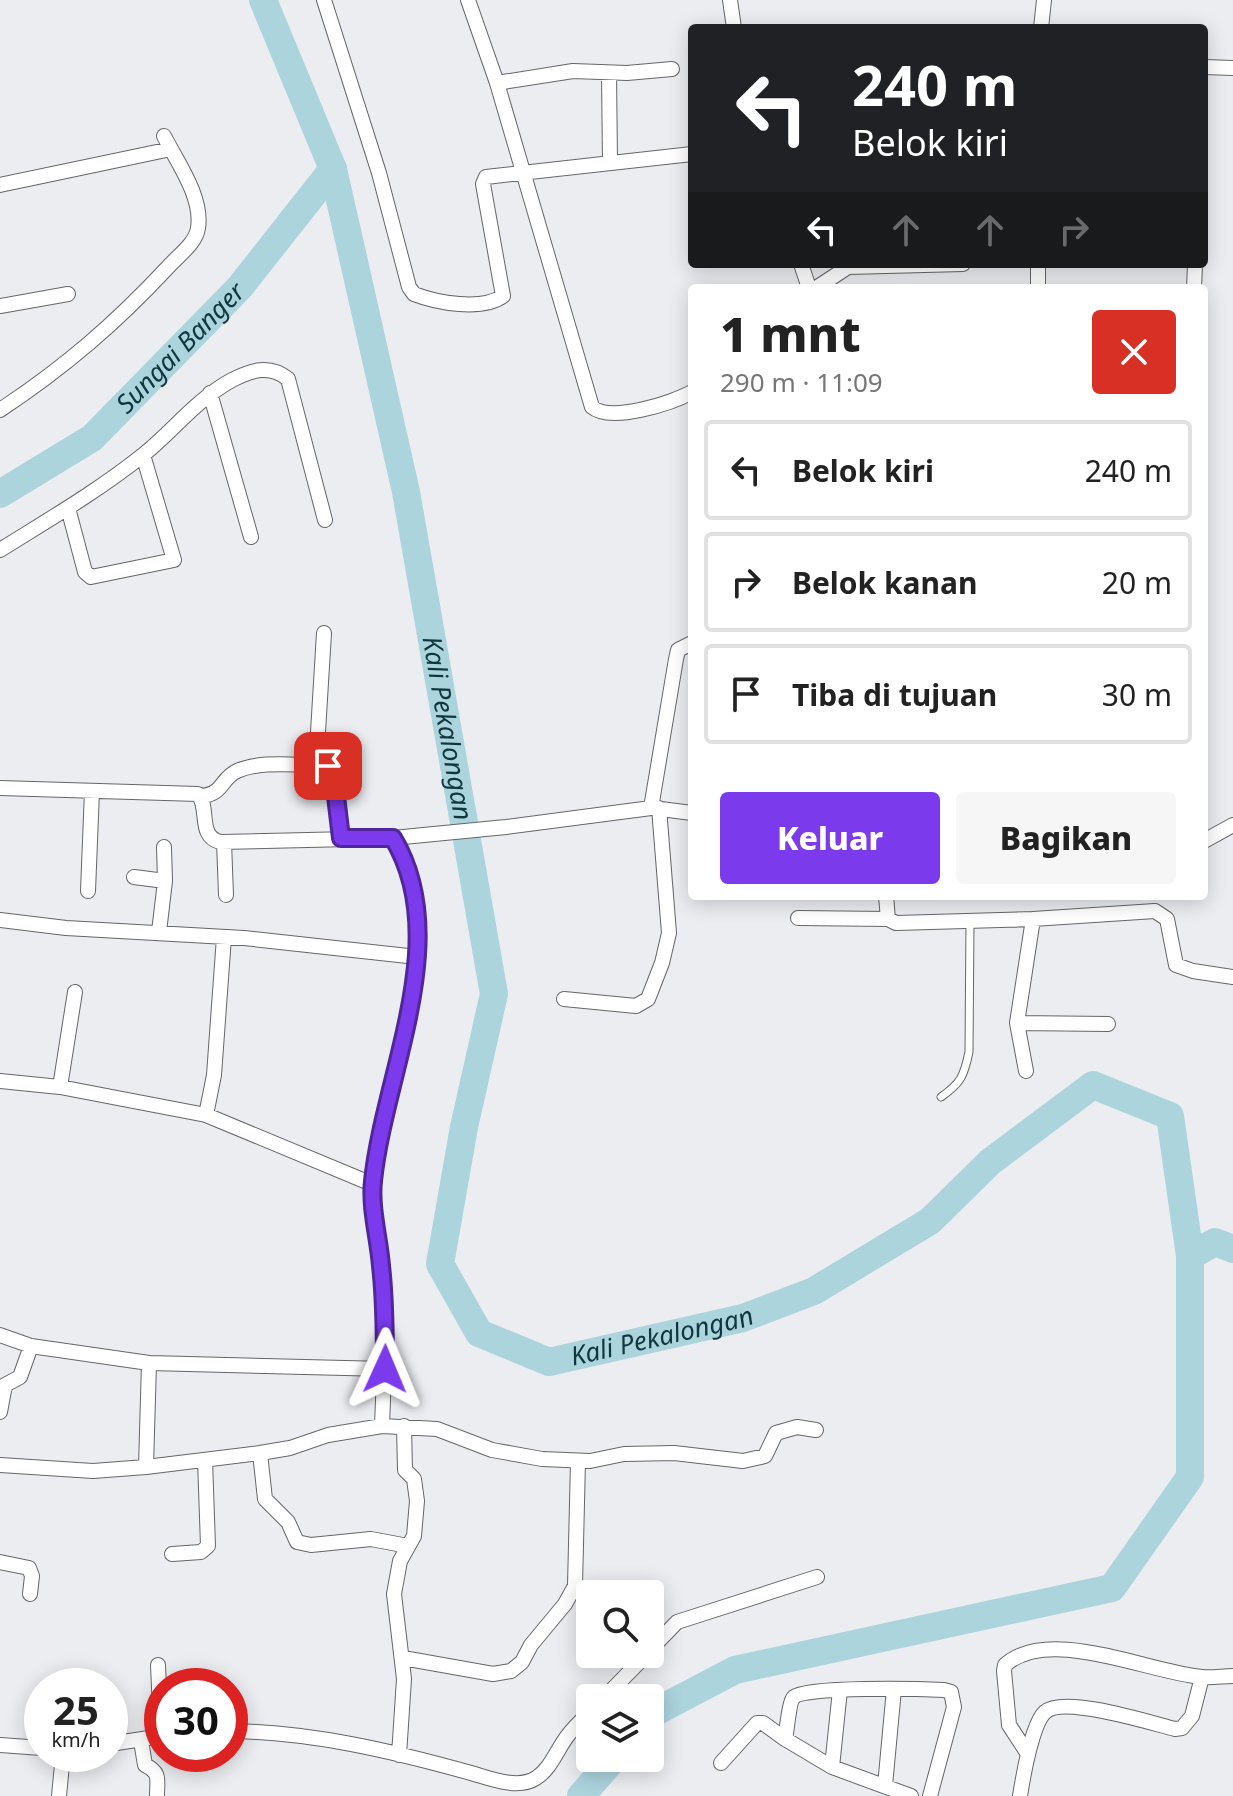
<!DOCTYPE html>
<html lang="id">
<head>
<meta charset="utf-8">
<style>
  :root { --surface:#fff; --page:#f6f6f6; --text:#222; --muted:#767676; --line:#e0e0e0; --accent:#7c3aed }
  body { margin:0; font-family:"Noto Sans",sans-serif; background:var(--page); color:var(--text); height:100vh; display:flex; flex-direction:column; font-size:30px; white-space:nowrap }
  * { box-sizing:border-box; margin:0 }
  p { font-size:26px; color:var(--muted) }
  .icon { flex:none; width:44px; height:44px; fill:none; stroke:currentColor; stroke-width:2; stroke-linecap:round; stroke-linejoin:round }
  .map { position:relative; flex:1; overflow:hidden }
  .drawer { position:absolute; left:688px; top:284px; width:520px; height:616px; display:flex; flex-direction:column; background:var(--surface); border-radius:8px; box-shadow:0 4px 20px #0003 }
  .drawer>* { flex:none }
  .guide { position:absolute; left:688px; top:24px; width:520px; height:244px; border-radius:8px; box-shadow:0 4px 20px #0003; background:#202124; color:#fff; overflow:hidden }
  .fabs { position:absolute; left:576px; top:1580px; display:grid; gap:16px }
  .fabs a { display:grid; place-items:center; width:88px; height:88px; border-radius:8px; background:var(--surface); box-shadow:0 4px 20px #0003; font-size:40px }
  .speed { position:absolute; left:24px; top:1668px; display:flex; gap:16px; font-size:40px; font-weight:700; text-align:center }
  .speed>* { display:grid; place-content:center; width:104px; height:104px; border-radius:50%; background:var(--surface); box-shadow:0 4px 20px #0003; line-height:1 }
  .speed small { font-size:20px; font-weight:400 }
  .speed .limit { border:12px solid #d22; background:#fff; color:#111 }
  .pin { position:absolute; display:grid; place-items:center; width:68px; height:68px; color:#fff; margin:-34px; border-radius:16px; box-shadow:0 4px 12px #0006 }
  .me { position:absolute; width:88px; margin:-44px; rotate:1deg; stroke-linejoin:round; filter:drop-shadow(0 0 6px #0008) }
  .turn { display:flex; align-items:center; gap:28px; height:168px; padding:0 32px; font-size:36px }
  .turn .icon { width:104px; height:104px; stroke-width:2.5 }
  .turn b { display:block; font-size:56px; line-height:68px }
  .lanes { display:flex; align-items:center; height:76px; padding:0 32px; background:#0003; justify-content:center; gap:40px; direction:ltr }
  .lanes .off { opacity:.35 }
  .round { display:grid; place-items:center; flex:none; width:84px; height:84px; border-radius:8px; background:var(--page) }
  .head { display:flex; align-items:center; justify-content:space-between; height:136px; padding:0 32px }
  h1 { font-size:48px; font-weight:800; line-height:60px }
  .action { display:flex; gap:16px; margin-top:auto; padding:16px 32px }
  .action a { flex:1; height:92px; border-radius:8px; background:var(--accent); color:#fff; font-size:32px; font-weight:800; line-height:92px; text-align:center }
  .action a+a { background:var(--page); color:var(--text) }
  ul { padding:0; list-style:none }
  li { display:flex; align-items:center; gap:24px; height:100px; margin:0 16px 12px; padding:0 16px; border:4px solid var(--line); border-radius:8px }
  li div { flex:1 }
  li b { display:block; font-size:30px }
  li em { font-style:normal }
  .map>svg:first-child { display:block }
</style>
</head>
<body>
<div class="map">
<svg width="1233" height="1796" viewBox="0 0 1233 1796">
  <rect width="100%" height="100%" fill="#ecedf1"/>
  <g fill="none" stroke-linecap="round" stroke-linejoin="round">
    <g stroke="#acd4dd" stroke-width="28">
      <path id="s1" d="M263,0L333,169L406,492L494,994L464,1127L440,1264L479,1333L549,1362L743,1318L814,1291L930,1221L990,1162L1093,1085L1170,1116L1190,1256V1477L1112,1588L735,1670L655,1712L650,1718"/>
      <path id="s2" d="M0,494L92,438L240,287L333,169"/>
      <path d="M1190,1256L1215,1242L1233,1249"/>
      <path d="M581,1796L614,1758"/>
    </g>
    <g stroke="#65666a" stroke-width="9">
      <path id="service" d="M941,1097C961,1083 964,1076 969,1052L970,922"/>
    </g>
    <g stroke="#65666a" stroke-width="16">
      <path id="minor" d="M324,0L379,173L409,287L414,294C437,303 482,311 503,296L483,184L486,177L692,154
        M468,0L497,83L592,407C611,423 672,403 692,392
        M730,0L734,28
        M1041,28L1044,0
        M1204,67L1233,68
        M609,73L610,163
        M497,83L573,71L627,73L672,69
        M0,185L171,149
        M801,264L809,288
        M816,288L848,267L963,264
        M1038,288V264
        M1194,288L1195,264
        M0,306L68,294
        M210,393L251,537
        M0,410C65,367 116,323 169,266C179,255 196,243 198,228C203,197 177,162 164,136
        M68,508L85,572L91,577L174,560L143,455
        M0,550C48,520 98,491 143,455C173,431 197,399 232,380C251,370 270,364 288,379L325,520
        M324,633L316,765L328,766L333,771L341,838
        M0,788L198,794C210,808 197,836 220,842L393,838L506,827L651,808L676,659L678,650L692,643
        M201,796C224,794 220,779 237,771C259,761 292,765 316,765
        M653,808L692,813
        M1204,841L1233,825
        M224,842L226,895
        M134,877L165,881
        M88,891L92,791
        M886,896L888,919
        M798,918L888,919L896,923L1033,919
        M0,920L66,928L244,938L417,957
        M159,932L165,881L164,847
        M564,999L636,1006L648,999L662,963L669,933L659,808
        M1017,1023L1108,1024
        M1026,1071L1017,1023L1033,919L1155,911L1167,919L1176,965L1193,971L1233,977
        M0,1081L60,1087L206,1115L372,1184
        M60,1087L75,992
        M206,1115L214,1075L224,937
        M0,1335L31,1346L149,1363L146,1467
        M149,1363L385,1369
        M0,1412L5,1385L20,1377L31,1346
        M382,1426C384,1373 387,1320 382,1267C379,1240 370,1210 372,1182C381,1073 456,942 393,838
        M260,1453L265,1499L288,1522L297,1542L311,1545L371,1539L408,1546
        M0,1465L93,1471L146,1467L260,1453L290,1448L328,1435L382,1426L437,1429L492,1450L542,1459L590,1461L624,1454L674,1453L743,1461L765,1456L776,1433L797,1427L816,1430
        M172,1554L201,1552L208,1546L205,1460
        M0,1562L29,1568L32,1576L30,1594
        M650,1650L677,1622L817,1577
        M403,1658L493,1674L511,1671L522,1662L531,1645L565,1604L575,1586L578,1461
        M158,1665L161,1734
        M604,1698L647,1654
        M230,1731C312,1732 392,1751 471,1773C489,1778 518,1790 536,1778C551,1769 558,1747 569,1734C575,1726 583,1719 590,1712
        M785,1739L832,1767L911,1796
        M141,1741L145,1765C161,1773 157,1779 157,1796
        M110,1744L149,1738
        M0,1745L42,1748
        M1028,1754L1009,1725L1004,1671L1005,1665C1049,1625 1150,1673 1202,1677C1212,1678 1223,1676 1233,1676
        M399,1755L404,1679L394,1594L400,1561L414,1536L417,1501L414,1479L405,1470L404,1426
        M721,1763L757,1723H763L785,1739C787,1731 789,1701 794,1697C806,1686 922,1689 944,1690L951,1692L954,1707L930,1796
        M832,1767L840,1690
        M885,1786L894,1689
        M59,1796L63,1754
        M1020,1796C1023,1777 1032,1724 1045,1712C1064,1695 1151,1723 1175,1729L1182,1728L1192,1716L1202,1677"/>
    </g>
    <use href="#service" stroke="#fff" stroke-width="7"/>
    <use href="#minor" stroke="#fff" stroke-width="14"/>
  </g>
  <g fill="none" stroke-linecap="round" stroke-linejoin="round">
    <g stroke="#51269a" stroke-width="20">
      <path id="route" d="M328,766L333,771L341,838H393C454,939 384,1074 373,1181C370,1208 379,1239 381,1266C385,1300 385,1335 385,1369"/>
    </g>
    <use href="#route" stroke="#7c3aed" stroke-width="14"/>
  </g>
  <g text-anchor="middle" stroke-width="6" stroke-linejoin="round" paint-order="stroke">
    <g font-size="26" font-style="italic" fill="#10363e" stroke="#f9faff">
      <text dy="9" stroke="none"><textPath href="#s2" startOffset="234">Sungai Banger</textPath></text>
      <text dy="9" stroke="none"><textPath href="#s1" startOffset="754">Kali Pekalongan</textPath></text>
      <text dy="9" stroke="none"><textPath href="#s1" startOffset="1570">Kali Pekalongan</textPath></text>
    </g>
  </g>
</svg>
<div class="fabs">
<a><svg class="icon" aria-label="search" viewBox="0 0 24 24"><circle cx="10" cy="10" r="6"/><path d="M15 15l6 6"/></svg></a>
<a><svg class="icon" aria-label="layers" viewBox="0 0 24 24"><path d="M12 4l9 5-9 5-9-5zM3 14l9 5 9-5"/></svg></a>
</div>
<div class="speed"><div>25<small>km/h</small></div><div class="limit">30</div></div>
<div class="pin" style="left:328px;top:766px;background:#d93025"><svg class="icon" aria-label="arrive" viewBox="0 0 24 24"><path d="M6 21V4h12l-3 4 3 4H6"/></svg></div>
<svg class="me" style="left:385px;top:1369px" viewBox="-20 -20 40 40"><path d="M0-17L14 15 0 8-14 15z" fill="#7c3aed" stroke="#fff" stroke-width="4"/></svg>
<div class="guide">
<div class="turn"><svg class="icon" aria-label="left" viewBox="0 0 24 24"><path d="M17 20v-9H6M10 6l-5 5 5 5"/></svg><div><b>240 m</b>Belok kiri</div></div>
<div class="lanes"><svg class="icon" aria-label="left" viewBox="0 0 24 24"><path d="M17 20v-9H6M10 6l-5 5 5 5"/></svg><svg class="icon off" aria-label="ahead" viewBox="0 0 24 24"><path d="M12 20V5M6 11l6-6 6 6"/></svg><svg class="icon off" aria-label="ahead" viewBox="0 0 24 24"><path d="M12 20V5M6 11l6-6 6 6"/></svg><svg class="icon off" aria-label="right" viewBox="0 0 24 24"><path d="M7 20v-9h11M14 6l5 5-5 5"/></svg></div>
</div>
<section class="drawer">
<div class="head"><div><h1>1 mnt</h1><p>290 m · 11:09</p></div><a class="round" style="background:#d93025;color:#fff"><svg class="icon" aria-label="close" viewBox="0 0 24 24"><path d="M6 6l12 12M18 6L6 18"/></svg></a></div>
<ul>
<li><svg class="icon" aria-label="left" viewBox="0 0 24 24"><path d="M17 20v-9H6M10 6l-5 5 5 5"/></svg><div><b>Belok kiri</b></div><em>240 m</em></li>
<li><svg class="icon" aria-label="right" viewBox="0 0 24 24"><path d="M7 20v-9h11M14 6l5 5-5 5"/></svg><div><b>Belok kanan</b></div><em>20 m</em></li>
<li><svg class="icon" aria-label="arrive" viewBox="0 0 24 24"><path d="M6 21V4h12l-3 4 3 4H6"/></svg><div><b>Tiba di tujuan</b></div><em>30 m</em></li>
</ul>
<div class="action"><a>Keluar</a><a>Bagikan</a></div>
</section>
</div>
</body>
</html>
